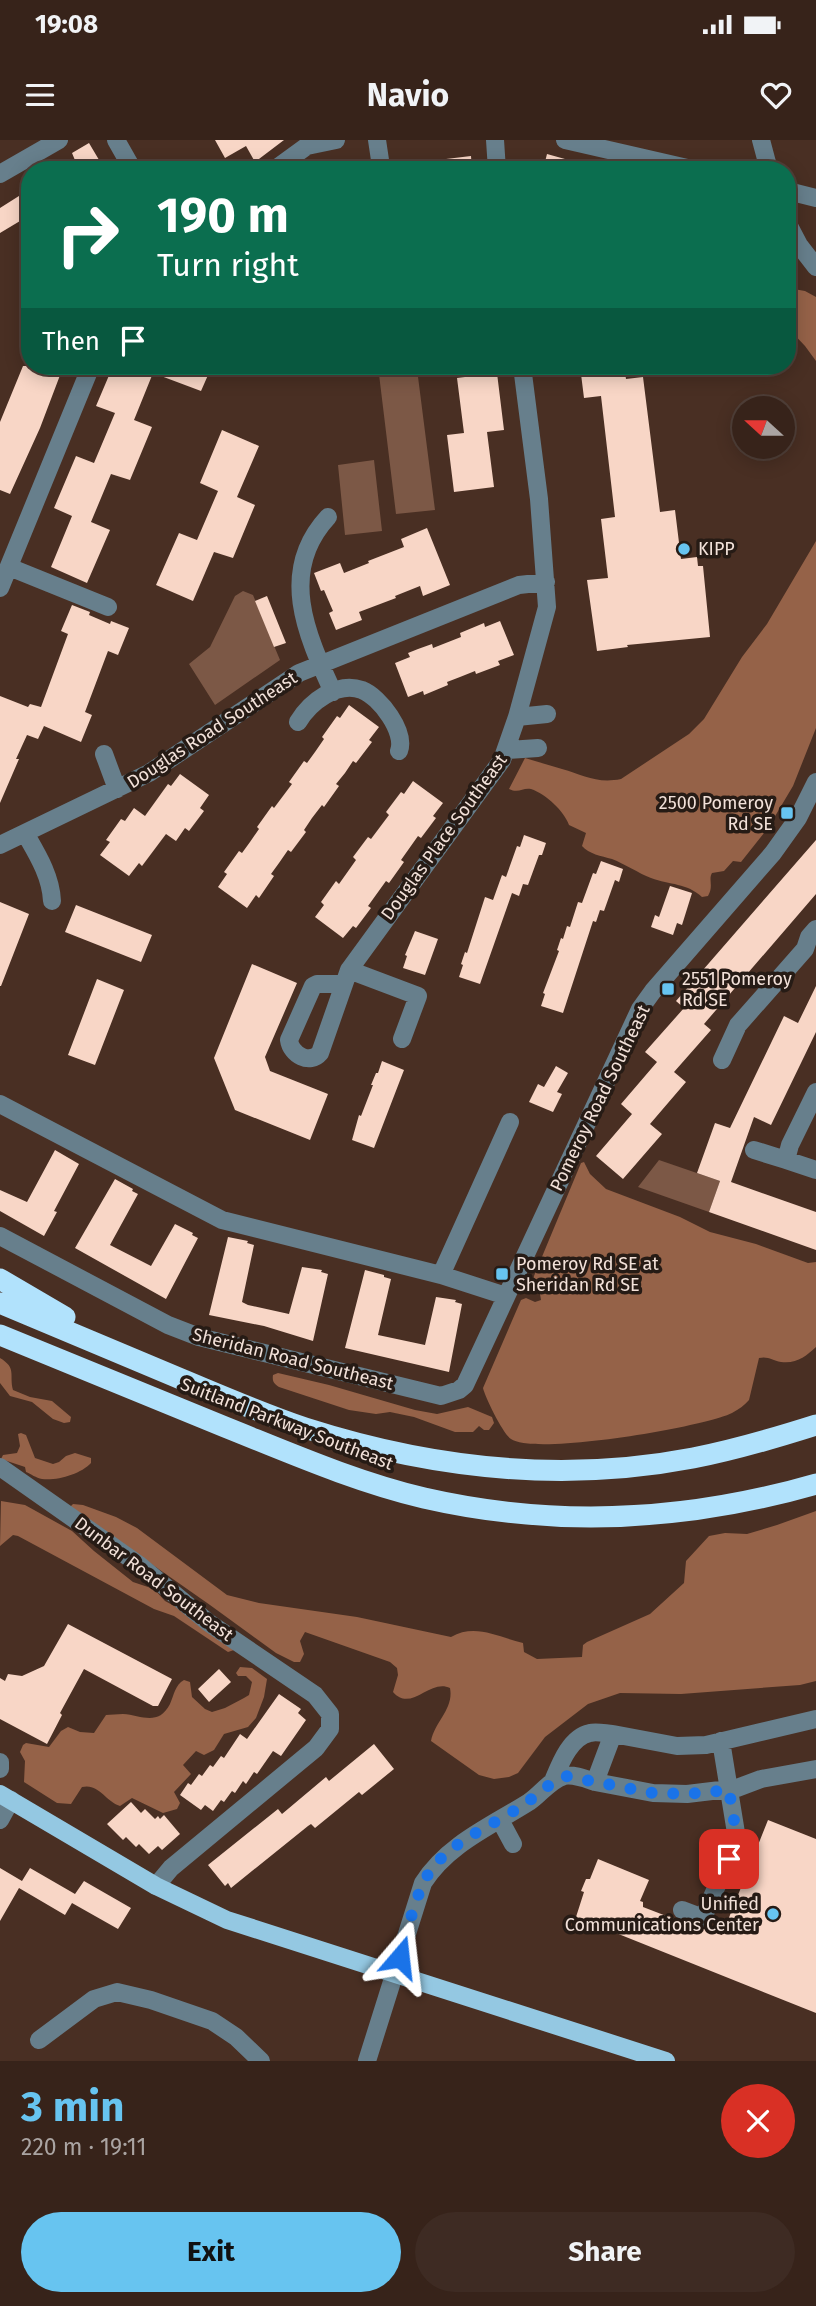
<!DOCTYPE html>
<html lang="en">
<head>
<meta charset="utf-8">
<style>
  :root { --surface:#37231a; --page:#3e2b23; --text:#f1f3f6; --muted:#aaa4a2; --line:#514039; --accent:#67c4f0 }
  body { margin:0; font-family:"Fira Sans",sans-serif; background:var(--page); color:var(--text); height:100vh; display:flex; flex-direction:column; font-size:26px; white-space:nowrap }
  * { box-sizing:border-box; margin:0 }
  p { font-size:23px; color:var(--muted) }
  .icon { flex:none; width:38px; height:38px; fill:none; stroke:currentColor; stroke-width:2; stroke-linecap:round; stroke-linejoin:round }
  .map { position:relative; height:1921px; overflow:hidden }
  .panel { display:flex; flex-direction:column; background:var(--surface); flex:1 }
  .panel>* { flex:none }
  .guide { position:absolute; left:21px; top:21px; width:775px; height:214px; border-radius:28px; box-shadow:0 4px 18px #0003,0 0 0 2px var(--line); background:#0b6e4f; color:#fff; overflow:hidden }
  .needle { width:46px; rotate:291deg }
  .buttons { position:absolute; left:732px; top:256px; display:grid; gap:14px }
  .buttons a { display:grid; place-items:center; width:63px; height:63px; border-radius:50%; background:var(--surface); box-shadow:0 4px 18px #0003,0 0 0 2px var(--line); font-size:35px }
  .pin { position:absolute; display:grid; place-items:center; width:60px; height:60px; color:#fff; margin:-30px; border-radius:14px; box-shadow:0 4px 10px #0006 }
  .me { position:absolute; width:77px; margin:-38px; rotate:17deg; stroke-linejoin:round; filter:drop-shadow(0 0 5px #0008) }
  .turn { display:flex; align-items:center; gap:24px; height:147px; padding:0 21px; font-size:32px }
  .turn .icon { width:91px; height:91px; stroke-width:2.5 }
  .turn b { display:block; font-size:49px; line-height:60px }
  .then { display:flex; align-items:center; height:66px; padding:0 21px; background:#0003; gap:14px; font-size:26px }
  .round { display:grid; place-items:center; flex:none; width:74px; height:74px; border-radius:37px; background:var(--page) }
  .overview { display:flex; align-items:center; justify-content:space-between; height:119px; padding:0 21px }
  h1 { font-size:42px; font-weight:700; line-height:52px; color:var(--accent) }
  .cta { display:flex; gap:14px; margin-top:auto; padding:14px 21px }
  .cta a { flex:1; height:80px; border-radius:42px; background:var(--accent); color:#111; font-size:28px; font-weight:700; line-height:80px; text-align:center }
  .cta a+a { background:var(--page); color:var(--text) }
  .status { display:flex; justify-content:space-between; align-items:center; height:49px; padding:0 35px; background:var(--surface); direction:ltr }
  .status svg { height:19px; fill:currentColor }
  header { display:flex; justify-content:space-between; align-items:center; height:91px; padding:0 21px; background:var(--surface); font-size:32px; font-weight:700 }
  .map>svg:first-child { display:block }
</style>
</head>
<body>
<div class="status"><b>19:08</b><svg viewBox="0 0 49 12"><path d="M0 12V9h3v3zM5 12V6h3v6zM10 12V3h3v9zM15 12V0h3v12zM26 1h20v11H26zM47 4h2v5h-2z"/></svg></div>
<header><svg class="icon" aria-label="menu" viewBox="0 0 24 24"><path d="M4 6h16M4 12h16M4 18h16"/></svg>Navio<svg class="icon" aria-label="heart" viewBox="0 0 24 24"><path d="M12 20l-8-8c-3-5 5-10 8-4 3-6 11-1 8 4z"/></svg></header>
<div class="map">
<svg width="816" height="1921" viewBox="0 0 816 1921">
  <rect width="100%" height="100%" fill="#492f23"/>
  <path fill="#7c5846" d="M378,226H408L417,229L435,370L396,374Z
    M374,320L382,391L345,395L338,325Z
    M243,451L253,455L280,520L215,565L189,524L210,507L235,456Z
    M659,1020L720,1041L709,1072L638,1047Z"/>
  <path fill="#956248" d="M788,148L805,151L816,157V221L805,206L788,188Z
    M816,401V588L793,646L768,688L741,722L733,721L724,731L712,733C708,740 714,746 708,756L702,757C687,743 670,745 651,738C638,733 625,724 612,719C601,716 589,714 582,706L586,693L569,685C564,671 546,654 531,649C523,647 519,654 509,649L525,618C537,622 550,625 562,629C583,635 597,644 621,639L689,594L704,579L742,517L767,484Z
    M584,1022L590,1034L606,1049L680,1077L710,1092L756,1104L808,1123L816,1122V1207C806,1216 797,1224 781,1222C772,1220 768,1216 759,1218L749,1260C745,1265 739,1269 732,1273C704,1287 535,1316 511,1299C503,1294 485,1257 483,1248L521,1160L526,1158L535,1162L541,1160L540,1154L533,1146L534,1136L581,1023Z
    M0,1218C17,1228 9,1235 13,1250L30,1257L52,1261L71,1277L70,1282L64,1283L53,1279L32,1262L10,1256L0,1243Z
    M278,1233L329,1245L415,1270L437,1274L468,1267L492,1277L494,1283L489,1290H484L479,1286L473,1292H455L414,1277L390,1272L376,1274L349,1270L279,1247C274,1244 272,1241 273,1235Z
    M21,1293L26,1295L35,1318L53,1324L59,1322L66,1316L75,1313L91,1318V1323C81,1334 57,1341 42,1339C36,1338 31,1334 26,1332L25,1327L1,1319L3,1315L17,1313L20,1306L18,1294Z
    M1,1361L25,1365L72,1391L94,1411L133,1442L154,1449L165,1461L199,1479L234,1510L228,1512L174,1476L154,1469L18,1396L13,1395L0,1406Z
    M73,1364L83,1365L116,1377L137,1388L227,1455L259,1463L357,1477L451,1497C475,1483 498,1497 523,1503L524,1512L537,1519L582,1517L583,1505L587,1502L650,1474L684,1443L686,1421L709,1396L725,1393L747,1394L777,1385L816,1371V1541L800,1545L681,1554L620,1553L588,1564L545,1597L518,1633L509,1637L494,1639L479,1635L431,1601C435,1581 454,1569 450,1548C430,1538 411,1573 393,1552L398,1535L397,1528L390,1522L305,1492L300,1501L304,1514L300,1522H294L276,1513L210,1465L70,1367Z
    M240,1527L252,1528L267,1539L264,1557L256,1578L248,1587L224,1594L214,1610L204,1615L196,1611L183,1625L191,1634L174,1652L180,1663L177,1669L163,1673L132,1658L120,1666C105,1661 99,1643 82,1647L71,1664L57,1663L24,1642L25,1621L20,1612L23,1605L26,1603L49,1607L61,1591L68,1587L80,1592L94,1593L106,1575C111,1575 117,1574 123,1574C141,1575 158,1587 170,1564C174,1555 175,1545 184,1540L190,1542L192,1557L205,1569L212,1572L225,1568L244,1558L249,1555L252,1542L246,1536H238L236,1533Z"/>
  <path fill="#f8d6c6" d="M215,0H284L255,22L246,6L225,18Z
    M89,3L105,30H79L72,13Z
    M547,14L565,19L562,30H543Z
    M471,16L472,30H422L421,22Z
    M30,49V75L0,93V68Z
    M23,226H51L62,230L40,288L10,354L0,350V282Z
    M113,226H212L201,251L153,233L134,280L152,287L130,340L111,334L91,382L110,390L87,443L51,427L72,376L54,368L76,316L94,323L115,273L96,266Z
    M580,226H624L626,239L643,237L660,372L675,370L681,419L697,417L698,426H703L710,497L627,505L628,507L597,511L587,440L608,438L601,379L615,377L601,256L584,258Z
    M497,233L504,290L487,292L494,347L454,352L447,295L464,293L457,238Z
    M222,290L259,306L237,357L255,365L233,418L214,412L193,461L156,445L179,393L197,400L218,351L200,343Z
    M427,388L450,445L423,456L420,446L395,456L396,458L359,472L362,480L336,490L329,473L333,471L324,450L321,451L314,433L340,423L344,433L369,423L368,421L404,407L401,399Z
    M267,456L286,503L274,507L255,461Z
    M72,465L90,472L89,475L110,484L111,481L129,488L118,515L108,511L85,572L92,575L81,602L44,586L38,599L27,595L16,619H19L0,663V556L28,567L30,564L41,567L68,494L61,491Z
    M500,481L514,515L498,521L500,525L476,534L475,531L460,537L447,542L448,545L424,555L423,551L408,557L395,523L410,517L408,513L418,509L432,504L433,508L461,497L460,493L484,483L485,487Z
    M349,565L379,587L369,600L372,602L356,623L353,621L345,633L336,644L339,646L324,667L322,665L312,678L304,690L306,692L291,712L288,710L279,723L271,734L274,736L259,758L256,755L247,768L218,747L227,734L224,732L239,711L242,713L250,702L259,689L257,687L272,666L274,668L292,644L289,642L304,621L307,623L315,612L324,599L322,597L337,576L340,578Z
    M180,634L209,655L200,668L204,671L189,691L185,688L176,701L166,694L142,726L139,723L129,736L100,715L110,702L106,700L121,679L125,681L134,668L145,676L168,644L171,646Z
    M413,641L443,663L433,676L436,678L421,698L418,696L401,720L404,722L389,743L386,741L368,766L371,768L356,788L353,786L343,798L315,777L324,765L321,762L336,741L339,744L356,720L353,717L368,697L371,699L389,675L386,672L401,652L404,654Z
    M524,695L546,703L542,715H539L528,745L523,744L519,756L512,753L480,844L459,837L463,825L461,824L465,812L467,813L485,757L493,760L502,735L506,737L517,706L520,707Z
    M816,700V754L704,884L711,890L674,932L686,942L650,984L662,994L623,1039L596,1016L632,974L621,964L657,922L645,912L684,868L676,861Z
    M601,721L623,729L619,742L615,740L604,771L600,770L596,782L593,781L563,873L541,866L545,854L543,853L559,811L557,810L561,798L563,799L567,786L570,787L578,762L582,763L593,733L596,734Z
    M670,746L692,753L682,785L677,783L673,795L651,787L655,775L659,777Z
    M0,762L29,774L1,846H0Z
    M76,765L152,795L141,822L65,792Z
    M415,791L438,799L425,835L403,828L407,816L405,815Z
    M252,824L297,843L265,917L270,931L328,954L310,1000L235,970L214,918Z
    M97,839L124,850L95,925L68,915Z
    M816,846V892L771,985L754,977L731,1042L816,1072V1110L709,1072L720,1041L697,1033L715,983L730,988L784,876L798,883Z
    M382,921L404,930L374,1008L352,1000L359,975L361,976L373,945H371L376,933H378Z
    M556,926L568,933L557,952L562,954L553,972L529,962L538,944L544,947Z
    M55,1010L79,1024L54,1071L57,1072L44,1096L0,1071V1050L27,1062Z
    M115,1039L133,1049L132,1051L138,1054L110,1105L151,1126L175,1084L193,1093L192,1095L198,1098L166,1159L75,1108Z
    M228,1097L248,1101L247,1103L254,1105L242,1162L248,1165L289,1174L302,1127L322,1130L321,1132L328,1134L313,1201L264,1186L209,1175Z
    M365,1130L384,1135V1137L391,1139L378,1195L425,1205L436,1157L456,1160L455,1162L462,1164L449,1232L345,1208Z
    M68,1484L172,1539L158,1566H153L84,1529L60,1573L62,1575L47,1604L0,1579V1538L5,1541L8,1534L22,1536L44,1526Z
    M219,1529L231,1542L209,1562L198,1549Z
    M279,1554L301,1569L298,1573L306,1580L281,1616L273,1611L257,1634L254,1632L246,1644L243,1641L235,1653L232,1651L224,1662L221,1660L213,1671L205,1665L201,1670L180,1655L188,1643L191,1645L199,1634L202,1636L210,1625L213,1627L221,1616L224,1618L240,1594L247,1599Z
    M374,1604L394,1629L362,1655L359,1652L315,1688L311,1684L308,1686L231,1748L228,1743L225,1746L208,1725L278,1669L282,1674L326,1637L329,1641Z
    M131,1662L141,1673L145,1669L155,1679L158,1676L160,1679L164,1675L180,1694L162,1710L158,1706L149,1714L139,1704L136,1707L126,1697L123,1700L107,1684Z
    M768,1680L816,1699V1873L576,1777L584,1752L581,1751L586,1739H590L598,1719L649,1740L640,1761L643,1762V1767L700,1789H707L722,1795Z
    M0,1728L22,1741L30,1728L75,1754L84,1741L131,1768L118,1789L72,1763L65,1775L19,1748L0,1781Z"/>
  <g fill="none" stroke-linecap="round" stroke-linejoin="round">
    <path stroke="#677f8c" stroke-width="18" d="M116,0L133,30
      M377,0L380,20
      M495,0L497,30
      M565,0L696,30
      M761,0L769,30
      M274,30L307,6L336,0
      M0,34L59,0
      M788,51L816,58
      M788,84L799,105L816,127
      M328,377C278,431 306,494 333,552
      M9,427L108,467
      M0,448L91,226
      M517,577L547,574
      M298,582C310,562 337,541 362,550C380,557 406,592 399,611
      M507,610L538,608
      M104,614L117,649
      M25,693C37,714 51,736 52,761
      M0,705L149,633L299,533L519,445L546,442
      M349,830L418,856L402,899
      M344,844H317L313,846L289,900C291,915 310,925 320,913L349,830L502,620L517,577L547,467L539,359L522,226
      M722,920L738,885L805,809L809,797L816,789
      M0,964L222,1080L441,1135L506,1156
      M754,1010L786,1020L790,1005L816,952
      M786,1020L816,1030
      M0,1096L168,1185L199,1197L441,1256L459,1250L465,1245L640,869L653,851L773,713L798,678L816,642
      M441,1135L510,982
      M0,1327L138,1424L209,1483L315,1555L330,1574V1589L316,1608L171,1728L156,1746
      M816,1579L706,1605L677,1606L613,1594L595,1642L653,1653L687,1654L737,1648L761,1639L816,1629
      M0,1622V1629
      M553,1641C560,1624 570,1597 590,1593C597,1591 607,1594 613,1594
      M0,1680L11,1660
      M500,1680L513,1704
      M682,1770L703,1778L737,1699L721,1601
      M39,1900L94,1859L117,1852L151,1860L212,1881L236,1897L261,1921
      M367,1921L423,1743C448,1704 491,1686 529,1662C541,1654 550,1640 564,1636C574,1634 586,1639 595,1642"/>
    <path stroke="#94c8e2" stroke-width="18" d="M0,1654L156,1746L227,1780L666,1921"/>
    <path stroke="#b1e2fc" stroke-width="21" d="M0,1139L65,1177
      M0,1163C60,1188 121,1214 181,1239C222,1256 263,1274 305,1288C430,1328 563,1343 693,1318C735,1310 775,1298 816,1285
      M0,1195C75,1225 150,1256 225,1287C290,1313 356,1342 424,1358C555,1388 688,1381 816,1344"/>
  </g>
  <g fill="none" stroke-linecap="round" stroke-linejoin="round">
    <path stroke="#1a73e8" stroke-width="12" stroke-dasharray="0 21.6" d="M400,1817C408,1790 416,1749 433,1727C454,1701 490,1686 517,1669C534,1659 547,1644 565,1636L653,1653L687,1654L729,1650L737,1699L729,1719"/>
  </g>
  <g fill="#67c4f0" stroke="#261b15" stroke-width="2.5">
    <circle cx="684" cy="409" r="7"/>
    <rect x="780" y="666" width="14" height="14" rx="3.5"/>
    <rect x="661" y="842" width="14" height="14" rx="3.5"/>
    <rect x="495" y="1127" width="14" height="14" rx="3.5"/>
    <circle cx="773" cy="1774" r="7"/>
  </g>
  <g text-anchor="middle" stroke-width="7" stroke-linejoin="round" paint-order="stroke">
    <g font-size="18" fill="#f2e1d9" stroke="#261b15" text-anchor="start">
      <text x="698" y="415">KIPP</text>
      <text x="773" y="669" text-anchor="end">2500 Pomeroy<tspan x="773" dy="21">Rd SE</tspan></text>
      <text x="682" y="845">2551 Pomeroy<tspan x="682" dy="21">Rd SE</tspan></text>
      <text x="516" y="1130">Pomeroy Rd SE at<tspan x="516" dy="21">Sheridan Rd SE</tspan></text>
      <text x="759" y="1770" text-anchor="end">Unified<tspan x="759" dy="21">Communications Center</tspan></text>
    </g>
    <g font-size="18" fill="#f2e1d9" stroke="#261b15">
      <text transform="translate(212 590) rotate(-33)" y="6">Douglas Road Southeast</text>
      <text transform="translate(444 697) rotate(-54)" y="6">Douglas Place Southeast</text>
      <text transform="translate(600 958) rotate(-64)" y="6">Pomeroy Road Southeast</text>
      <text transform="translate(293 1219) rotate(14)" y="6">Sheridan Road Southeast</text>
      <text transform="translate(287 1284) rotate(21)" y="6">Suitland Parkway Southeast</text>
      <text transform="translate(154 1439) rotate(37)" y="6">Dunbar Road Southeast</text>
    </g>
  </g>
</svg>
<div class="buttons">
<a><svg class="needle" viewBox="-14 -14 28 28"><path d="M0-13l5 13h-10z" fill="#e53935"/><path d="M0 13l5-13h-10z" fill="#aaa4a2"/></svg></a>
</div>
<div class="pin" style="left:729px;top:1719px;background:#d93025"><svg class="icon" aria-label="arrive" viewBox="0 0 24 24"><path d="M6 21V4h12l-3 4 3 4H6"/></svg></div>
<svg class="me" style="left:400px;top:1817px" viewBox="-20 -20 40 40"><path d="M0-17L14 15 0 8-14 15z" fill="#1a73e8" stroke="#fff" stroke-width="4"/></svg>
<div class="guide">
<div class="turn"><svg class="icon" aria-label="right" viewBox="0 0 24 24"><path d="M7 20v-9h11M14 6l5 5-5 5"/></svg><div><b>190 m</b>Turn right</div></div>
<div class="then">Then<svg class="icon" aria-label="arrive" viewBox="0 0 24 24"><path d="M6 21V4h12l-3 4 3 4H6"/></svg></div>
</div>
</div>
<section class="panel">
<div class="overview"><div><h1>3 min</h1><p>220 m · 19:11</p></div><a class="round" style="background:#d93025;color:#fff"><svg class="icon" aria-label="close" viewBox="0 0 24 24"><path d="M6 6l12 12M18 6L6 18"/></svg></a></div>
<div class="cta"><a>Exit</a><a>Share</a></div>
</section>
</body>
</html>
